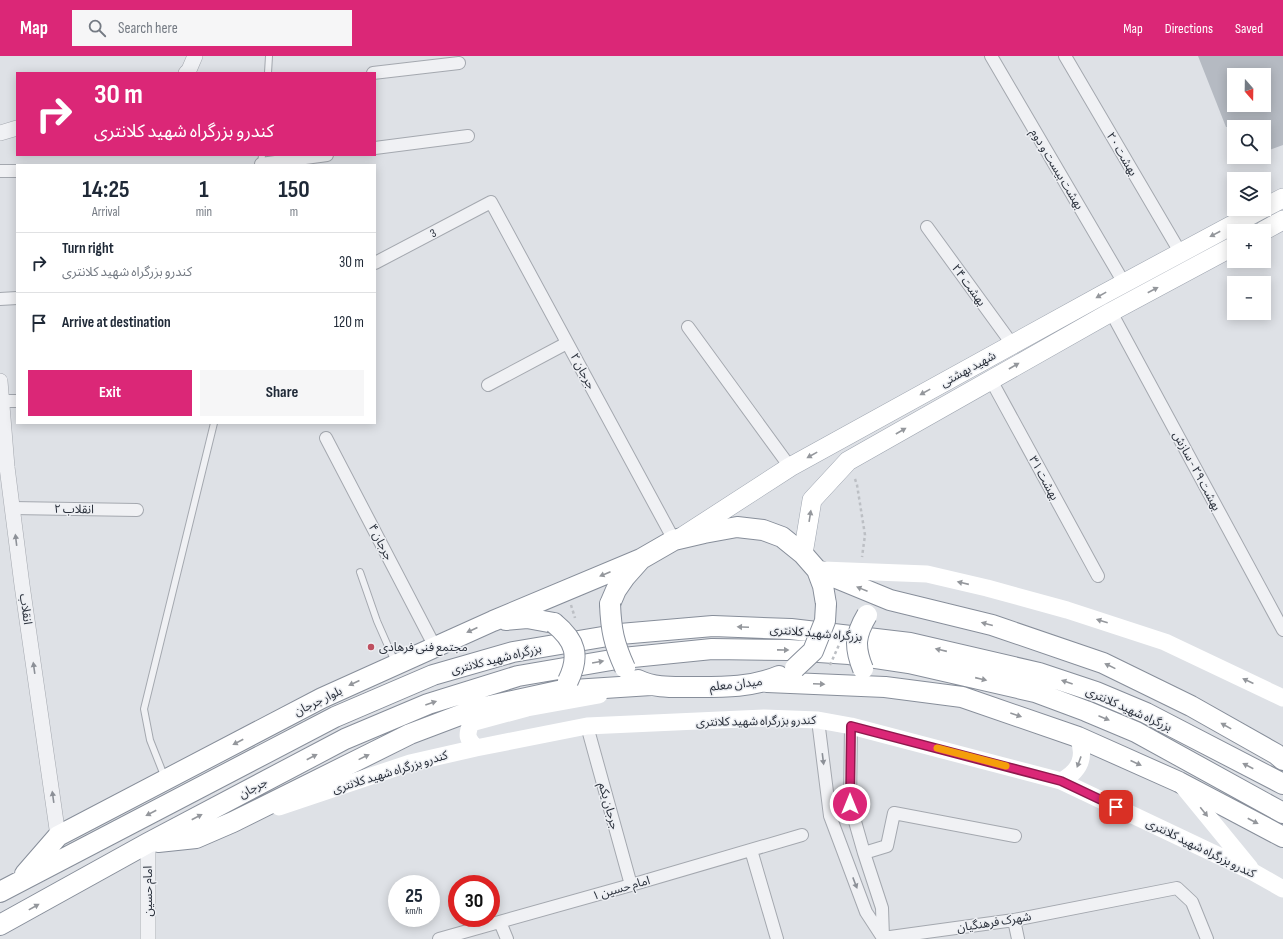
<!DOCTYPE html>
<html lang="en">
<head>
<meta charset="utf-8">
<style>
  :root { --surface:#fff; --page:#f6f6f7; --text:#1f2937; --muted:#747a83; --line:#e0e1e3; --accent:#db2777 }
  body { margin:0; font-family:"Sofia Sans Condensed","Noto Sans Arabic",sans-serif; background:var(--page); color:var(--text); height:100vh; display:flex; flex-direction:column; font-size:15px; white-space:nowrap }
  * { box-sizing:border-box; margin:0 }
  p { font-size:13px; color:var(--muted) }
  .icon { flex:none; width:22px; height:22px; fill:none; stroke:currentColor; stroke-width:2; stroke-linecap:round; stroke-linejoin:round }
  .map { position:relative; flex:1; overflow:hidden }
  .side { position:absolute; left:16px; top:108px; width:360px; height:260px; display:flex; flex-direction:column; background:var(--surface); border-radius:0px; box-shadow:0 2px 10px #0003 }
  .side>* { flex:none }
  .guide { position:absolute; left:16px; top:16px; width:360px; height:84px; border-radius:0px; box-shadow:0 2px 10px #0003; background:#db2777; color:#fff; overflow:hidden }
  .needle { width:26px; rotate:160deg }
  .buttons { position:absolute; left:1227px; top:12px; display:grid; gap:8px }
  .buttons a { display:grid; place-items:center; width:44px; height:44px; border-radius:0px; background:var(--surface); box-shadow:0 2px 10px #0003; font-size:20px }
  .speed { position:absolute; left:388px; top:819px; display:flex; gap:8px; font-size:20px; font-weight:700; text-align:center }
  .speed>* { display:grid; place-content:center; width:52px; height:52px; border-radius:50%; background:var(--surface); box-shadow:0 2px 10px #0003; line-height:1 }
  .speed small { font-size:10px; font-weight:400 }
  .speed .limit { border:6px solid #d22; background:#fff; color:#111 }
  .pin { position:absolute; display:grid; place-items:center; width:34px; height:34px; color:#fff; margin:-17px; border-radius:8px; box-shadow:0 2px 6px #0006 }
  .me { position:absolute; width:44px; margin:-22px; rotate:0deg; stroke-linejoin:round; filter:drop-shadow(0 0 3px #0008) }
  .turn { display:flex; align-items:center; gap:14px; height:84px; padding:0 12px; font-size:18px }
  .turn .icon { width:52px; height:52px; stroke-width:2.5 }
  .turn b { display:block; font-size:28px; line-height:34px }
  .eta { display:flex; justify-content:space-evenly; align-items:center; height:68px; text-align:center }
  .eta b { font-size:24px; font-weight:700; line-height:28px }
  .cta { display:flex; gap:8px; margin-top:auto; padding:8px 12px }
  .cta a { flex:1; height:46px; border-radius:0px; background:var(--accent); color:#fff; font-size:16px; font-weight:700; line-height:46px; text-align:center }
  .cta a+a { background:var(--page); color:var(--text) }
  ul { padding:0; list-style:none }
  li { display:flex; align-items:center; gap:12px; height:60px; padding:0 12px; border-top:1px solid var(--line) }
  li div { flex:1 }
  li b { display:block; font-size:15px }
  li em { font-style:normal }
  header { display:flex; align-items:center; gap:24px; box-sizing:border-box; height:56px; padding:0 20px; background:var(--accent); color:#fff }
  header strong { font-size:19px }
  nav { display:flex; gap:22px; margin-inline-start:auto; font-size:14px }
  .search { width:280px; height:36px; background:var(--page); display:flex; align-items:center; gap:10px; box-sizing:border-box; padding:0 14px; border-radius:0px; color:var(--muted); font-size:15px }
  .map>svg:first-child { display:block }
</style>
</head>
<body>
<header>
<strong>Map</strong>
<div class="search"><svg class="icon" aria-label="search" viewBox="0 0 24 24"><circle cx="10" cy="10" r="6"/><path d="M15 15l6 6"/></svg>Search here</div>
<nav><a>Map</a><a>Directions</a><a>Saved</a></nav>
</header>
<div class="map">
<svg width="1283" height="883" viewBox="0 0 1283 883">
  <rect width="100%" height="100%" fill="#dee1e6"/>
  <path fill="#b5bac2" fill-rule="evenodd" d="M1198,0H1283V89L1264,96V71H1226ZM1234,19H1264V49H1234Z"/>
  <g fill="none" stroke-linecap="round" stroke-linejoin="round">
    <g stroke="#a4a8af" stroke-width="8">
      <path id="service" d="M268,17L269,0
        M261,109L262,99
        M360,516L377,565L395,606
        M165,722L150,684L144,653L214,367"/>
    </g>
    <g stroke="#a4a8af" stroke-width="14">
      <path id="minor" d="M991,0L1124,227
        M1065,0L1180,196
        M373,17L459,7
        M375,92L468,80
        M261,108L327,99
        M0,115H17
        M927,171L1012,288
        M375,207L491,146L674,484
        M0,243L17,242
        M1111,256L1283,574
        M688,271L790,411
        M991,324L1098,520
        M488,329L567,287
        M2,345H17
        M326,382L435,591
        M12,452L137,454
        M818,664L830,760L866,856L883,882
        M587,670L631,829
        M851,670L850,748L864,797L882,852L883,882
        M751,794L777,883
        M864,797L887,790L894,757L1015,780
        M1014,864L1018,883
        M500,866L507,883
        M883,882L1014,864L1177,832L1192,846L1207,883
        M439,883L631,829L802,779"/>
    </g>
    <g stroke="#a4a8af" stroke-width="16">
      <path id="tertiary" d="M186,17L189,14L195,0
        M0,77L17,72
        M0,325L7,411L22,529L58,780
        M148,787V883"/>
    </g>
    <g stroke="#9ea5b0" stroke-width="20">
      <path id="primary" d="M1264,152L1283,142
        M1263,175L1283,164
        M682,481L790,411L1102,239L1262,153
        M803,498L812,444L848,405L1111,256L1234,190"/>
    </g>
    <g stroke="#878e9a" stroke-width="22">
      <path id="trunk" d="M817,514L890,544L992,569L1103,607L1191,650L1276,698L1283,704
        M610,548L616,534L625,521L641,503L674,484L704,477L737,471L763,474L782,481L803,498L817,514L823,530L826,548
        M506,564L527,562L554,567
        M638,624C654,632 672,631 690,631C720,631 751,632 779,620
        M767,626L885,631L962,641L1078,681L1179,726L1283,781
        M158,786L196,782L233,766L410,678L476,653L558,635L651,629
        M25,818L58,780L322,642L493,565L641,503
        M0,836L335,661L433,619L513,596L620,578L713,570L791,573L910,587L1039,617L1096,636L1146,657L1283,728
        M0,869L148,787L345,683L428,648L518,620L623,602L712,593L789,594L849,598L909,607L1035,636L1086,655L1136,676L1283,757"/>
    </g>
    <path stroke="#bcbfc4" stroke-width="2.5" stroke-dasharray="3 3" stroke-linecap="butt" d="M855,423L857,429L865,479L862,501
      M571,549L575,562"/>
    <use href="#service" stroke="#f0f1f4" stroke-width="6"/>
    <use href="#minor" stroke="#f0f1f4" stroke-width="12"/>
    <use href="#tertiary" stroke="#f0f1f4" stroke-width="15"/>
    <path stroke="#fff" stroke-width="17" d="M823,514L927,518L987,532L1067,554L1165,586L1283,642
      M476,692C467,682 466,680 471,667L527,652L599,639
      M1061,725C1080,715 1086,701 1078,681
      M1182,729L1250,812
      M279,751L410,707L476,692L587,670L764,662L818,664L851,670L1061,725L1253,816L1283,833"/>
    <use href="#primary" stroke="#fff" stroke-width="19"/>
    <use href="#trunk" stroke="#fff" stroke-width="20"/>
    <g stroke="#878e9a" stroke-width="22" stroke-linecap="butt">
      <path id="trunk-bridge" d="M610,548C611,574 614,588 625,612
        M554,567C576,585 580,600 568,625
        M795,612L813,595L825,565L826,548
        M863,613C854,591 855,579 867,559"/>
    </g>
    <path stroke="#bcbfc4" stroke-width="2.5" stroke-dasharray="3 3" stroke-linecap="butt" d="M830,609L839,589"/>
    <use href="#trunk-bridge" stroke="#fff" stroke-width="20"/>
  </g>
  <defs><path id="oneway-solid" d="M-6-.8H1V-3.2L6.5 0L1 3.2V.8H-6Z"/></defs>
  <g fill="#94979c">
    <use href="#oneway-solid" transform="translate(1215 178) rotate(152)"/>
    <use href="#oneway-solid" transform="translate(1153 234) rotate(-28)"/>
    <use href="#oneway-solid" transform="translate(1101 239) rotate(151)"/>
    <use href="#oneway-solid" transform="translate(1014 310) rotate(-30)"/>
    <use href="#oneway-solid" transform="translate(925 336) rotate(151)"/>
    <use href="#oneway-solid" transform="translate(901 375) rotate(-30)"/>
    <use href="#oneway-solid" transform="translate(812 399) rotate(151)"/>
    <use href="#oneway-solid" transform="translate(810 460) rotate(-81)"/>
    <use href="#oneway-solid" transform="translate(605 518) rotate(157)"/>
    <use href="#oneway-solid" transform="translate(963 527) rotate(-167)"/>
    <use href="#oneway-solid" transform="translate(862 533) rotate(-158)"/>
    <use href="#oneway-solid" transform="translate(1102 565) rotate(-162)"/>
    <use href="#oneway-solid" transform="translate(987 568) rotate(-165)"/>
    <use href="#oneway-solid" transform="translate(743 571) rotate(-178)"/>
    <use href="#oneway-solid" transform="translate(472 574) rotate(155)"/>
    <use href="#oneway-solid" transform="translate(783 594) rotate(1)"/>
    <use href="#oneway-solid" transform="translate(941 594) rotate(-167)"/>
    <use href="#oneway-solid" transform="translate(598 606) rotate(-10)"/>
    <use href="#oneway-solid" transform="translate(1110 610) rotate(-154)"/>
    <use href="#oneway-solid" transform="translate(981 623) rotate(13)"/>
    <use href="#oneway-solid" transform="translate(1248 625) rotate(-155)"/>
    <use href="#oneway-solid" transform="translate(1067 626) rotate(-161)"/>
    <use href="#oneway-solid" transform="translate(354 627) rotate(155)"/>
    <use href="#oneway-solid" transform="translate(819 628) rotate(3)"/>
    <use href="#oneway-solid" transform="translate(431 647) rotate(-19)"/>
    <use href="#oneway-solid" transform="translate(1016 659) rotate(19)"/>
    <use href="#oneway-solid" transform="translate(1104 662) rotate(23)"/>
    <use href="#oneway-solid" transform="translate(1226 670) rotate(-151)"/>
    <use href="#oneway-solid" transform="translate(238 686) rotate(152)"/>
    <use href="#oneway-solid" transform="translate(312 701) rotate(-28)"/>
    <use href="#oneway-solid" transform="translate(364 701) rotate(-26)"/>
    <use href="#oneway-solid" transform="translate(1079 706) rotate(110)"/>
    <use href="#oneway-solid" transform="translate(1136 707) rotate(24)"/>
    <use href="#oneway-solid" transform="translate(1248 710) rotate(-153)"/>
    <use href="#oneway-solid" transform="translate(1204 756) rotate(51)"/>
    <use href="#oneway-solid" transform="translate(151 757) rotate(152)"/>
    <use href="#oneway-solid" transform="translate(197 761) rotate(-28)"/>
    <use href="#oneway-solid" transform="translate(1253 765) rotate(28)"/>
    <use href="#oneway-solid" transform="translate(34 851) rotate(-29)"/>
  </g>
  <g fill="#8c9097">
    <use href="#oneway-solid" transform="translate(16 484) rotate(-97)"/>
    <use href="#oneway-solid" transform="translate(34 612) rotate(-98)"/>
    <use href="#oneway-solid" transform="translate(823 703) rotate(83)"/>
    <use href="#oneway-solid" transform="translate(53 741) rotate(-98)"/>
    <use href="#oneway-solid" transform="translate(855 827) rotate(69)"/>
  </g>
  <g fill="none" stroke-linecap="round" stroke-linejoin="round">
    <g stroke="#8e194d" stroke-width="10">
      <path id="route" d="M850,748L851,670L1061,725L1116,751"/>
    </g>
    <use href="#route" stroke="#db2777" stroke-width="7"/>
    <path stroke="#f59e0b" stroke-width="7" d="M937,692L1006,710"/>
  </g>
  <circle fill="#be4f5f" stroke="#edeff3" stroke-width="1.5" cx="371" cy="591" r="4"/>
  <g text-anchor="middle" stroke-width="3" stroke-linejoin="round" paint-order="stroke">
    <g font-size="12" fill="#292f3a" stroke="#edeff3">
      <text transform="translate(1122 98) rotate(59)" y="4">بهشت ۲۰</text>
      <text transform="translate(1057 113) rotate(59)" y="4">بهشت بیست و دوم</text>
      <text transform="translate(433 177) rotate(-28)" y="4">3</text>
      <text transform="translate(969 229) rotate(54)" y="4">بهشت ۲۴</text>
      <text transform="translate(968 313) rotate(-29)" y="4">شهید بهشتی</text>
      <text transform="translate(583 315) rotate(62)" y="4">جرجان ۲</text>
      <text transform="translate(1197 415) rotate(62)" y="4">بهشت ۲۹ - سازش</text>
      <text transform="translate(1044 422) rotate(61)" y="4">بهشت ۳۱</text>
      <text transform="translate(74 453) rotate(1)" y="4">۲ انقلاب</text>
      <text transform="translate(381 486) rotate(63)" y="4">۴ جرجان</text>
      <text transform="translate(26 553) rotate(82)" y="4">انقلاب</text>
      <text transform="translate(816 577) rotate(5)" y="4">بزرگراه شهید کلانتری</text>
      <text transform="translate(496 603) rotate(-14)" y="4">بزرگراه شهید کلانتری</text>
      <text transform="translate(736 628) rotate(-6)" y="4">میدان معلم</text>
      <text transform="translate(318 645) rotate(-26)" y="4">بلوار جرجان</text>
      <text transform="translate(1129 653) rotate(24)" y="4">بزرگراه شهید کلانتری</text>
      <text transform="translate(756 665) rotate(-1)" y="4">کندرو بزرگراه شهید کلانتری</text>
      <text transform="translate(390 716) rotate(-17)" y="4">کندرو بزرگراه شهید کلانتری</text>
      <text transform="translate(253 732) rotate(-28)" y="4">جرجان</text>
      <text transform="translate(609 750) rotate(75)" y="4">جرجان یکم</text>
      <text transform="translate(1201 792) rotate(26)" y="4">کندرو بزرگراه شهید کلانتری</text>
      <text transform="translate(621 832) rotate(-16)" y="4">امام حسین ۱</text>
      <text transform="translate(148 835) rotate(-90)" y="4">امام حسین</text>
      <text transform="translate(994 866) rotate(-9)" y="4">شهرک فرهنگیان</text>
    </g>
    <g font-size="12" fill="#292f3a" stroke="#edeff3" text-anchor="start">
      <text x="379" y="595">مجتمع فنی فرهادی</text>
    </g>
  </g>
</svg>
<div class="buttons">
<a><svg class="needle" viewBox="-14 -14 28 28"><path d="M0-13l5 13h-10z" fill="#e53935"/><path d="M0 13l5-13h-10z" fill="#747a83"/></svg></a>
<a><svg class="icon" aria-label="search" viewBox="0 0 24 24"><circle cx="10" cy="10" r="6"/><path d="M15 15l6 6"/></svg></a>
<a><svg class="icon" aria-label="layers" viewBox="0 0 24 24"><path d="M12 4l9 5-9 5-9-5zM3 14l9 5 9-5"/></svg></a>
<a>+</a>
<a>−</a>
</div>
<div class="speed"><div>25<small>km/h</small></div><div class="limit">30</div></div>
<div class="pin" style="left:1116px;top:751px;background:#d93025"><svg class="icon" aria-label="arrive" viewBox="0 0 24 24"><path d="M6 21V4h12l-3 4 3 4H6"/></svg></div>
<svg class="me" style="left:850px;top:748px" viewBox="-20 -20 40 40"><circle r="17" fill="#db2777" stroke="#fff" stroke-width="3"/><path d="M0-11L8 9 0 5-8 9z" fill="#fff"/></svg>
<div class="guide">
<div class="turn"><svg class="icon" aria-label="right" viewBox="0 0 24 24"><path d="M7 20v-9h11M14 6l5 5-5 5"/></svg><div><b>30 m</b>کندرو بزرگراه شهید کلانتری</div></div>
</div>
<section class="side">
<div class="eta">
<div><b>14:25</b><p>Arrival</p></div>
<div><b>1</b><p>min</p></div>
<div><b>150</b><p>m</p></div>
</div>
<ul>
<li><svg class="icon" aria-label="right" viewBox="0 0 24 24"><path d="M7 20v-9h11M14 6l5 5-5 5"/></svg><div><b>Turn right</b><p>کندرو بزرگراه شهید کلانتری</p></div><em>30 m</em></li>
<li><svg class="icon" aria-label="arrive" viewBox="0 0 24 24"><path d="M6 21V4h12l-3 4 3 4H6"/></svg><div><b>Arrive at destination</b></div><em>120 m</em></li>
</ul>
<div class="cta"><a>Exit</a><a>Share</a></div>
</section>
</div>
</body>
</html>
